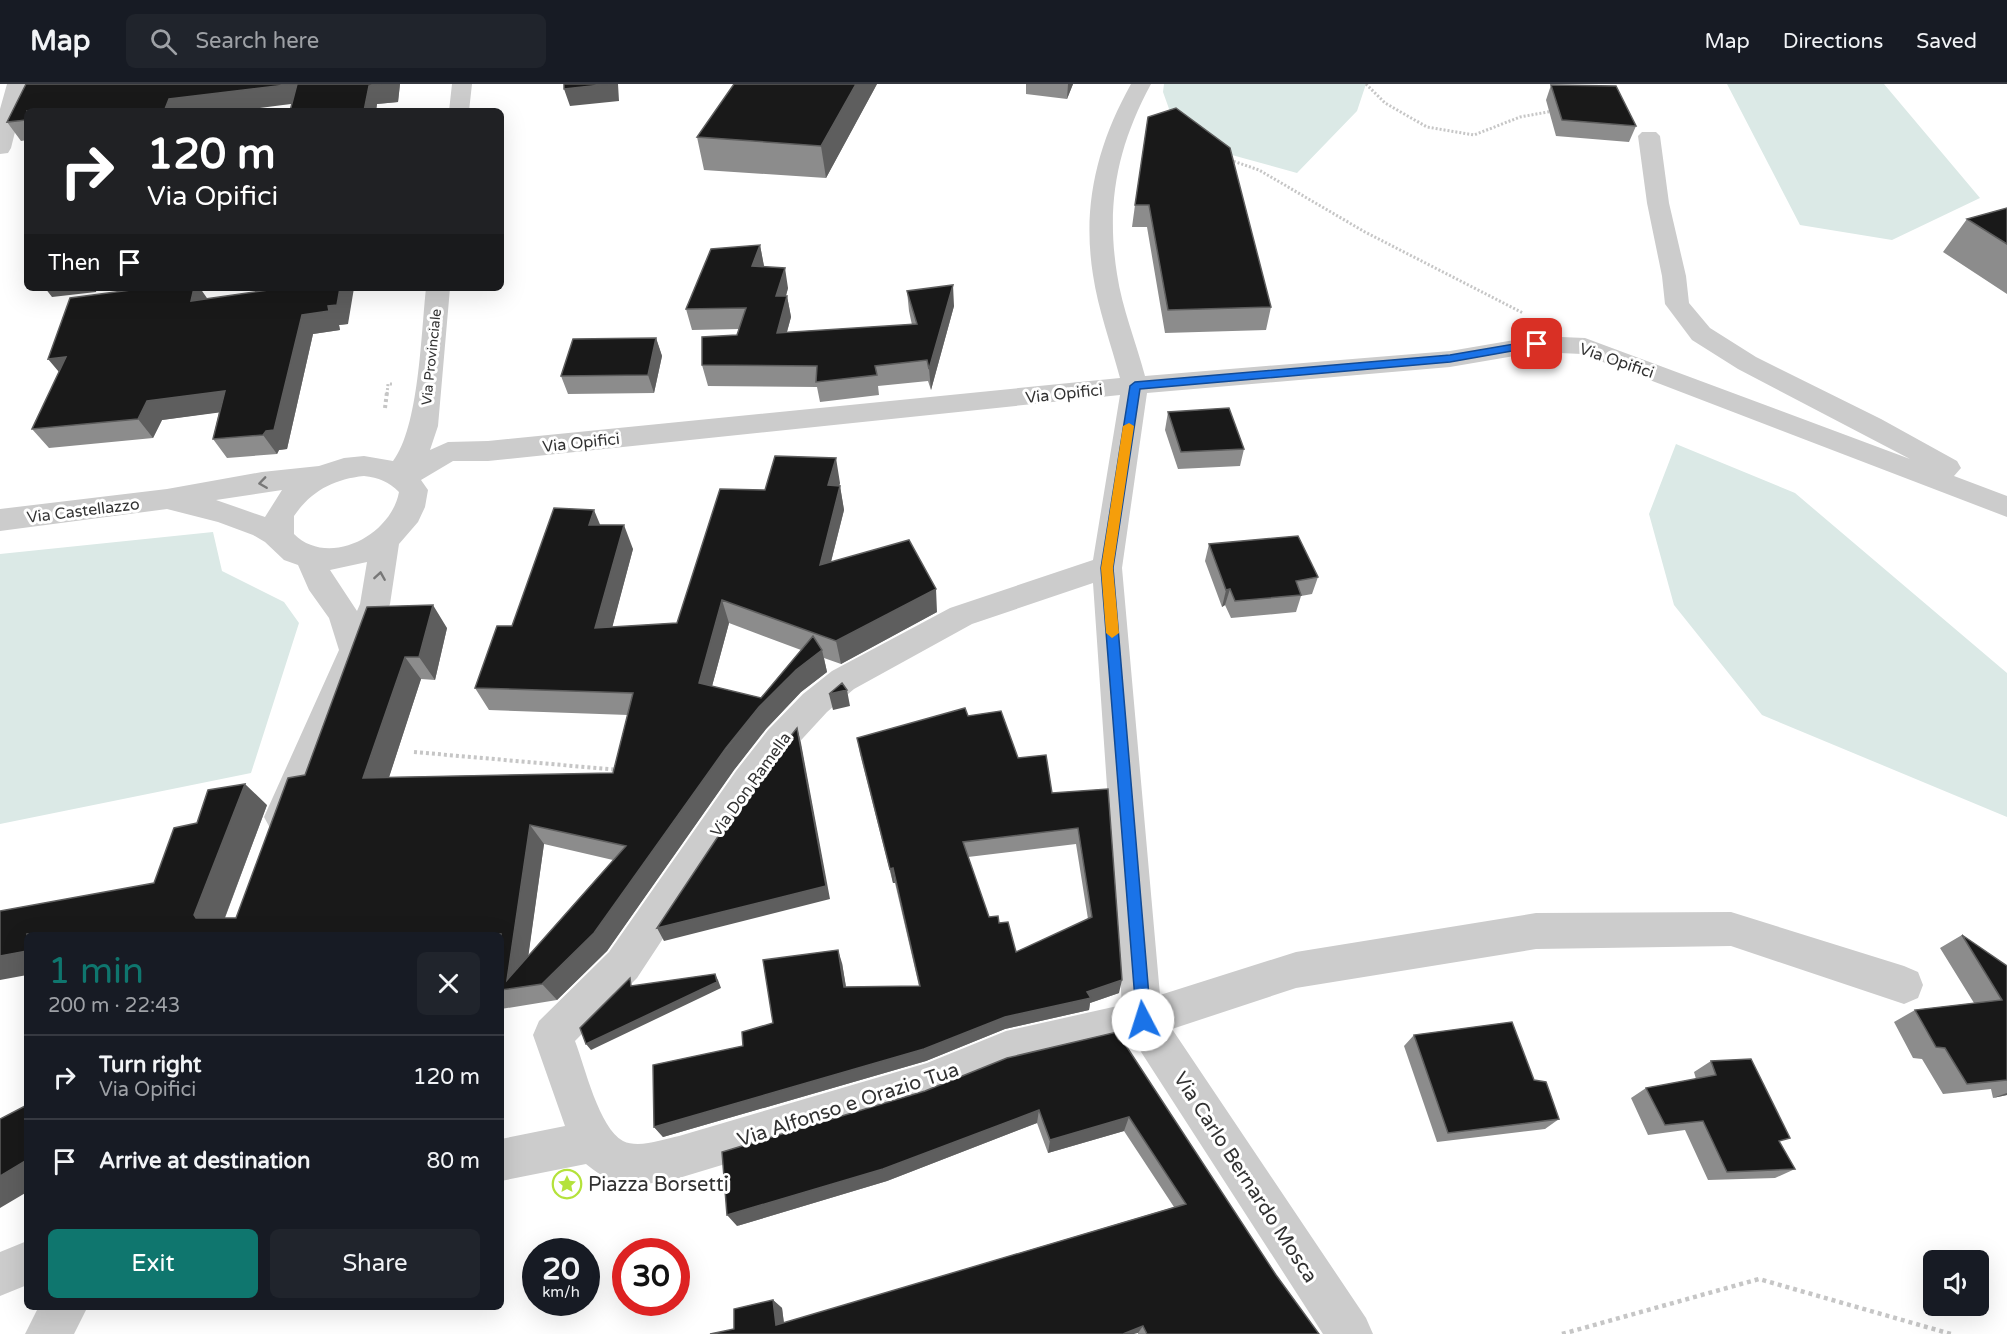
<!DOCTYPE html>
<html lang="en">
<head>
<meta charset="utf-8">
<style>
  :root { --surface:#171b24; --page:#20242c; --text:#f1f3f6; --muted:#9ea1a6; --line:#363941; --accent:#0f766e }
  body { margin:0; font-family:"Varela Round",sans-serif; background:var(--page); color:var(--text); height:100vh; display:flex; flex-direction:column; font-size:22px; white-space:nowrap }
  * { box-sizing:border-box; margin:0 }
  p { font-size:20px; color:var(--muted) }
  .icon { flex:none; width:33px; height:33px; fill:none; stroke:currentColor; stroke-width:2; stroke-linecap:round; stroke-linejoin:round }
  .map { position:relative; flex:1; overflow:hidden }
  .drawer { position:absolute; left:24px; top:848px; width:480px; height:378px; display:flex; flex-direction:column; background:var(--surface); border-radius:9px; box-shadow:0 6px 24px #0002 }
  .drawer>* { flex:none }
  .guide { position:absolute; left:24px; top:24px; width:480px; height:183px; border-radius:9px; box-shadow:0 6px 24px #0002; background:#202124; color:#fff; overflow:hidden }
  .fabs { position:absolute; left:1923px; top:1166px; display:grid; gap:12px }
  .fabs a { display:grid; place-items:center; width:66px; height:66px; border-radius:9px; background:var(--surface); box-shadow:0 6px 24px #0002; font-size:30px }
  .speed { position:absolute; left:522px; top:1154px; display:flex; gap:12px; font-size:30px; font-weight:700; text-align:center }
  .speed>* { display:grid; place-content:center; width:78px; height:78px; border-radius:50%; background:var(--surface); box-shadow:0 6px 24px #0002; line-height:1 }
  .speed small { font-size:15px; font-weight:400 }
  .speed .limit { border:9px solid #d22; background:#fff; color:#111 }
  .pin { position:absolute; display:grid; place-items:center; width:51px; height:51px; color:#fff; margin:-26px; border-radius:12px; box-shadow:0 3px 9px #0006 }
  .me { position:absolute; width:66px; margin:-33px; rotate:355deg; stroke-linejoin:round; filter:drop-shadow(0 0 4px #0008) }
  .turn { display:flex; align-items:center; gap:21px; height:126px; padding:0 24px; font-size:27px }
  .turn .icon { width:78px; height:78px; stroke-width:2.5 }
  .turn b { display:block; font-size:42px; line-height:51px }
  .then { display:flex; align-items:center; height:57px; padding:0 24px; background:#0003; gap:12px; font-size:22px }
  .round { display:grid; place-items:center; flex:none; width:63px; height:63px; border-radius:9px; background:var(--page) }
  .summary { display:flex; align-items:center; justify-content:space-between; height:102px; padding:0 24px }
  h1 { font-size:36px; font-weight:600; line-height:45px; color:var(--accent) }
  .action { display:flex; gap:12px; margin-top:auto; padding:12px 24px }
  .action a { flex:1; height:69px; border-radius:9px; background:var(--accent); color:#fff; font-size:24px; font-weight:600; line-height:69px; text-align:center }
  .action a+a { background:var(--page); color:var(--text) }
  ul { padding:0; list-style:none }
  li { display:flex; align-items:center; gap:18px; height:84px; padding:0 24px; border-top:2px solid var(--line) }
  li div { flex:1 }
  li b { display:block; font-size:22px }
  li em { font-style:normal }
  header { display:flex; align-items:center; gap:36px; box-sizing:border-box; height:84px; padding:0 30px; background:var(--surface); border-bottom:2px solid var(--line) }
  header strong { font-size:28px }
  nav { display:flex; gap:33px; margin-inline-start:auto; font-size:21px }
  .search { width:420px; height:54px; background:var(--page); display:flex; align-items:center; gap:15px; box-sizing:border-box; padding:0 21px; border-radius:9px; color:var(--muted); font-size:22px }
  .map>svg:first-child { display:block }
</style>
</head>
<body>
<header>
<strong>Map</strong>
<div class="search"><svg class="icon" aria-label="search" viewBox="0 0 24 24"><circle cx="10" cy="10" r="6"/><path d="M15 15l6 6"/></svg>Search here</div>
<nav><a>Map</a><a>Directions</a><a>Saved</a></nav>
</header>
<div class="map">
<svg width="2007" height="1250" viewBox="0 0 2007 1250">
  <rect width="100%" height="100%" fill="#fff"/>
  <path fill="#dbe9e6" d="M1164,0H1366L1357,27L1297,89L1199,62L1173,36L1163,8Z
    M1727,0H1884L1980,114L1892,156L1800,141Z
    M1676,360L1795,409L2007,589V733L1762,631L1674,521L1649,430Z
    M213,448L222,487L284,518L299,539L251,689L0,740V470Z"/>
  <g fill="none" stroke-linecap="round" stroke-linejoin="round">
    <path stroke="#c6c6c6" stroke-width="3" stroke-dasharray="2 2" stroke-linecap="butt" d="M1366,0L1385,19L1427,43L1474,51L1520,33L1553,27
      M1230,76L1259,86L1365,148L1523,229
      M387,310L388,300H392"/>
    <path stroke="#c6c6c6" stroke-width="4" stroke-dasharray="3 3" stroke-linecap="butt" d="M385,324L387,308
      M414,668L619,686"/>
    <path stroke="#c6c6c6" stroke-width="4.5" stroke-dasharray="4 4" stroke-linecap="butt" d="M1562,1250L1759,1195L1951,1250"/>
    <path fill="#ccc" fill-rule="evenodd" d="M7,0H27L11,64L8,69L0,70V25Z
      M452,0H472L469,27H449Z
      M1131,0H1151C1117,63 1106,120 1117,190C1122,224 1136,258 1145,292L1450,267L1537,252L1585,254L1910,375L1738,285L1692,256L1665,220L1662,192L1647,119L1638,52L1642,48H1656L1660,52L1669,119L1686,192L1689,219L1710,244L1756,273L1881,335L1957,377L1961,384L1954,392L2007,412V433L1582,270L1537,268L1450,283L1147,309L1122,484L1160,911L1296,868L1536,829L1731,828L1904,882L1918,888L1923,901L1918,914L1904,920L1731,862L1536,865L1296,904L1172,945L1366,1234L1373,1250H1323L1134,957L1006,987L927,1019L679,1094C641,1102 618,1107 586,1080L501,1097V1055L565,1042L533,951L539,937L609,868L736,687L768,646L803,610L832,587L950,524L1093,476L1120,311L488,377H453L421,396L428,406L425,423L418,438L399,460L390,520L294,744L282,748L270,744L264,733L339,566L329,534L309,506L298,481L284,476L265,458L253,451L218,438L167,425L0,447V425L167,405L262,388L319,382L344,374L364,372L393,377C419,343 421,250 426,204H450L438,342L430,366L448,358L488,357L1120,294C1111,260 1098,225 1093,191C1082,122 1097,61 1131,0ZM364,392C379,394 388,397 399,408C391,452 328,484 294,450V432C311,407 334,395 364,392ZM282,406L265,433L216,416ZM367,478L360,520L357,527L330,486ZM1093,499L1122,921L1006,947L927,979L679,1052C663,1055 639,1065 623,1057C599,1044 585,983 575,957L637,894L760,707L792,666L827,628L854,605L972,540Z
      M27,1157V1201L0,1212V1168Z
      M39,1222H88L74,1250H25Z"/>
  </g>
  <path fill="#8c8c8c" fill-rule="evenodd" d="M26,0H400L398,18L377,20L376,27H290L292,20L27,27V56L21,57L7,38Z
    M877,0L826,94L704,86L697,53Z
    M1026,0H1073L1067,15L1026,10Z
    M1551,1L1636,42L1629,58L1556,52L1546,16Z
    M1148,33L1271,223L1266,246L1165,249L1147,143H1132L1135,121Z
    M2007,124V210L1943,168L1967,135Z
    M760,161L764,183L788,204L786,212H787L791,233L787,248L912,241L909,227L907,207L954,222L931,306L928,297L878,302L879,311L820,318L817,303L708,302L702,281L737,251L739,245L692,246L686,225Z
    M275,205L348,240L339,241L340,246L313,250L287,365L279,366L277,370L227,374L213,355L219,328L162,336L153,354L49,364L32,345L207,215Z
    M656,254L662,272L654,309L568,310L561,292Z
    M1168,328L1244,365L1240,382L1178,385L1165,346Z
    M840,399L839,402H840L844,426L831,478L937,528L841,580L824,574L827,588L801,608L766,645L734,686L607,867L557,916L501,925V850H27L154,799L197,739L267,721L225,834H236L305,691L367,523L447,544L435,596L421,595L389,693L613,689L628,631L489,626L475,604L512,542L600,441L633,465L612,543L677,539L765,406ZM729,539L801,566L761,614L712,602ZM544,760L613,776L528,872Z
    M1209,460L1318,493L1312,510L1301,512L1296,528L1231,534L1225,521L1222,523L1205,477Z
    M968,632L1018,674L1052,709L1108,705L1119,909L1090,919L1089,926L1005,945L926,977L663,1053L654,1043L743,962L773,939L842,879L846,903L919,902L895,799H893L860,670L857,654ZM1076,760L1088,835L1016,868L999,839L989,833L968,773Z
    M1962,851L2007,882V1011L1993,1014L1991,1005L1943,1010L1922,975L1913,974L1894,938L1915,926L1974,919L1940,864Z
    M1117,948L1276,1191L1319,1250H1138V1249L734,1245L773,1216L782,1224L784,1239L1174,1123L1124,1047L1048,1069L1037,1039L887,1097L737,1142Z
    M1414,951L1534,996L1559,1035L1545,1045L1437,1058L1404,962Z
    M1711,977L1780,1059L1795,1085L1775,1094L1708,1096L1685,1046L1648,1051L1631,1014L1646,1004L1696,995L1694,988Z"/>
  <path fill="#5e5e5e" d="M294,0H297L306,18L237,27H149L169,15Z
    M382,0H400L398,18L377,20L376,27H364L369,2Z
    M610,0H618L619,17L570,22L564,5Z
    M856,0H877L826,94L821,62Z
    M1068,0H1073L1067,15Z
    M760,161L764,182L756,203L752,182Z
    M785,184L788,204L780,233L776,212Z
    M953,201L954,222L931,306L929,285Z
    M45,204H97L96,208L52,213Z
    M194,204H200L209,217H191Z
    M340,204H354L348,240L339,241L340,246L313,250L287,365L279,366L277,370L263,351L302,231L328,222Z
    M787,212L791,233L781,269L777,249Z
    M656,254L662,272L654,309L648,291Z
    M66,273L64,294L48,275Z
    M225,307L238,326L162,336L153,354L138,335L147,317Z
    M836,374L840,399L832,425L828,401Z
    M840,402L844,426L824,505L820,481Z
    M594,426L604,450L589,441Z
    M624,441L633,465L606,567L595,544Z
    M936,505L937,528L841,580L836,557Z
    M1230,505L1225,521L1222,523L1226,506Z
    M722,516L729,539L707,621L699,599Z
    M433,521L447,544L435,596L419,573Z
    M822,566L827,588L801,608L766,645L734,686L607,867L557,916L542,900L759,623L796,586Z
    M405,573L421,595L382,715L363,694Z
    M847,606L850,622L833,626L829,610Z
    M797,644L801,659L830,815L664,857L657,844Z
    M245,700L267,721L219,849L196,834L194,831Z
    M530,741L544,760L524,903L507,896Z
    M893,784L895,799H893L890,785Z
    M838,866L842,879L848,915L844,903Z
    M27,867V891L0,896V872Z
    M715,890L718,896L721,904L591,966L586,960Z
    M1122,896L1119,909L1090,919L1089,926L1005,945L926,977L663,1053L654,1043L1005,933L1087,908Z
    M2007,1009V1011L1993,1014Z
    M1039,1026L1037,1039L887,1097L737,1142L727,1131Z
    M1129,1033L1124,1047L1048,1069L1050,1056Z
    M27,1076V1108L0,1124V1092Z
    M773,1216L782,1224L785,1248L776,1241Z
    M1143,1242L1138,1249L1134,1250H1123Z"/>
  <path fill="#191919" stroke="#5e5e5e" stroke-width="1.5" fill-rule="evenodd" d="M26,0H294L169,15L165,25L149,27H27V40H26V36L7,38Z
    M297,0H382L369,2L364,27H290Z
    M564,0H610L564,5Z
    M734,0H856L821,62L697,53Z
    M1551,1L1616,2L1636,42L1562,36Z
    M1176,24L1230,64L1271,223L1168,226L1149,121H1135L1148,33Z
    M2007,124V160L1967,135Z
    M760,161L752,182L785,184L776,212H787L777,249L917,240L907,207L953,201L929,285L927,276L875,282L877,291L816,298L817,282L702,281V253L737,251L746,224L686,225L711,165Z
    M146,204H194L191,217L275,205L276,204H340L337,221L328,222L329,227L302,231L274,346L266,347L263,351L213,355L225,307L147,317L138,335L32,345L66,273L48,275L70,214Z
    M656,254L648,291L561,292L573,255Z
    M1229,324L1244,365L1181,368L1168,328Z
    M775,372L836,374L828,401L840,402L820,481L909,456L936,505L836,557L722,516L699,599L761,614L813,552L822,566L796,586L759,623L726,664L594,849L542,900L501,906V850H27V867L0,872V827L154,799L174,744L197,739L208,706L245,700L194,831L196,834H236L288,694L305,691L367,523L433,521L419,573H405L363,694L613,689L633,609L475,604L497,542H512L554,424L594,426L589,441H624L595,544L677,539L720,405L765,406ZM530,741L626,762L507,896Z
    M1298,452L1318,493L1296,497L1301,511L1235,517L1230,505L1226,506L1209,460Z
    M842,599L847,606L829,610Z
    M965,624L968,632L1001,627L1018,674L1046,671L1052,709L1108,705L1122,896L1087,908L1091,914L1005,933L924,965L654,1043L653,981L743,962L742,948L773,939L763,876L838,866L844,903L920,902L893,784L890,785L857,654ZM1078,744L1092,833L1016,868L1008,838L999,839L998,832L989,833L963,758Z
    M797,644L826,802L657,844L757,694Z
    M1962,851L2007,882V996L1967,1000L1945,964L1936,963L1915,926L2002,916Z
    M715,890L717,898L586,960L580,944L630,894L631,902Z
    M1512,938L1534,996L1546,998L1559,1035L1448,1049L1414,951Z
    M1117,948L1276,1191L1319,1250H1147L1143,1242L1123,1250H710L734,1245V1225L773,1216L776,1241L1186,1120L1129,1033L1050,1056L1039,1026L883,1085L727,1131L722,1068L925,1007L1007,974Z
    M1751,975L1790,1054L1779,1057L1795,1085L1727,1088L1703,1037L1665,1041L1646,1004L1716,991L1711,977Z
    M27,1021V1076L0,1092V1035Z"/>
  <defs><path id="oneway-chevron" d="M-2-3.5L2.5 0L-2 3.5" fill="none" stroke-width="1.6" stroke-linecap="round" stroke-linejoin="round" transform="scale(1.5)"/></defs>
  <g stroke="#777">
    <use href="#oneway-chevron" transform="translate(263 399) rotate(172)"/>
    <use href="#oneway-chevron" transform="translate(380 492) rotate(-81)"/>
  </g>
  <path fill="#1a73e8" stroke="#114b97" stroke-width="1.5" d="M1537,256L1542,260L1540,262L1450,278L1140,305L1113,484L1151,936L1148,941L1143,944L1137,941L1101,484L1130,302L1135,298L1450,271Z"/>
  <path fill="#f59e0b" d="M1129,339L1134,342L1113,484L1119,549L1112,554L1106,549L1101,484L1123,342Z"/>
  <defs>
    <g id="sight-ring" transform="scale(1.5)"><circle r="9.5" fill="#fff" stroke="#b4e23b" stroke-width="1.5"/><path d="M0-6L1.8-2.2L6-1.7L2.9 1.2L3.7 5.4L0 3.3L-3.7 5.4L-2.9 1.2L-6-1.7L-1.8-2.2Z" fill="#b4e23b"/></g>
  </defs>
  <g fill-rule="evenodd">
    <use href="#sight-ring" x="567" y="1100"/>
  </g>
  <g text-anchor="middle" stroke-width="6" stroke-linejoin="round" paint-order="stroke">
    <g font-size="14" fill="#323232" stroke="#fff">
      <text transform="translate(431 273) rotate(-84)" y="5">Via Provinciale</text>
    </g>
    <g font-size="16" fill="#323232" stroke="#fff">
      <text transform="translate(1617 276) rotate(19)" y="6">Via Opifici</text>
      <text transform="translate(1064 309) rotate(-6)" y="6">Via Opifici</text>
      <text transform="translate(581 358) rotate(-6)" y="6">Via Opifici</text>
      <text transform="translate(83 426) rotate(-7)" y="6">Via Castellazzo</text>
      <text transform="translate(750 700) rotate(-54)" y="6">Via Don Ramella</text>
    </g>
    <g font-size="20" fill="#323232" stroke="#fff">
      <text transform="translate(848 1020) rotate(-18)" y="7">Via Alfonso e Orazio Tua</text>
      <text transform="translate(1246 1093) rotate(57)" y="7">Via Carlo Bernardo Mosca</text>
    </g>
    <g font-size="20" fill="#323232" stroke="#fff" text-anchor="start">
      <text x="588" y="1107">Piazza Borsetti</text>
    </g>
  </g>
</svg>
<div class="fabs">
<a><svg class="icon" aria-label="sound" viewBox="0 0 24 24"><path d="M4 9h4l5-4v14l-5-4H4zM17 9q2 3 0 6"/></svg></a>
</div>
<div class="speed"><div>20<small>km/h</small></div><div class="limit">30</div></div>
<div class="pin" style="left:1537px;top:260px;background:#d93025"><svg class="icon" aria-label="arrive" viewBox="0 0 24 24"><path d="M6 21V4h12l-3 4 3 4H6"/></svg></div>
<svg class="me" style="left:1143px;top:936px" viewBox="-20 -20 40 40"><circle r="19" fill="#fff"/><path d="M0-13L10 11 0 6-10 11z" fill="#1a73e8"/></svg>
<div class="guide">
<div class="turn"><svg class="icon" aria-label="right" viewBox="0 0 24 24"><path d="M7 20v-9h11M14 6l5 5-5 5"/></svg><div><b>120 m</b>Via Opifici</div></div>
<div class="then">Then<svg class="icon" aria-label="arrive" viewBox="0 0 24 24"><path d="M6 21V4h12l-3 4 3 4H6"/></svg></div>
</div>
<section class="drawer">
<div class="summary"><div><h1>1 min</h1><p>200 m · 22:43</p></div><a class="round"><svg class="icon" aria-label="close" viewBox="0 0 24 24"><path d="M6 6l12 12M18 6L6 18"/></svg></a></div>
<ul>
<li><svg class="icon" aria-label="right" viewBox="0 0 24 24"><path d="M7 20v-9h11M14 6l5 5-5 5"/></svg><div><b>Turn right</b><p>Via Opifici</p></div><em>120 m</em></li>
<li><svg class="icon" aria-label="arrive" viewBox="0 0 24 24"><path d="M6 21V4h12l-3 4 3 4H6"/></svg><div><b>Arrive at destination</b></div><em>80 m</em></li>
</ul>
<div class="action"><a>Exit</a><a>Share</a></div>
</section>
</div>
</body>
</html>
